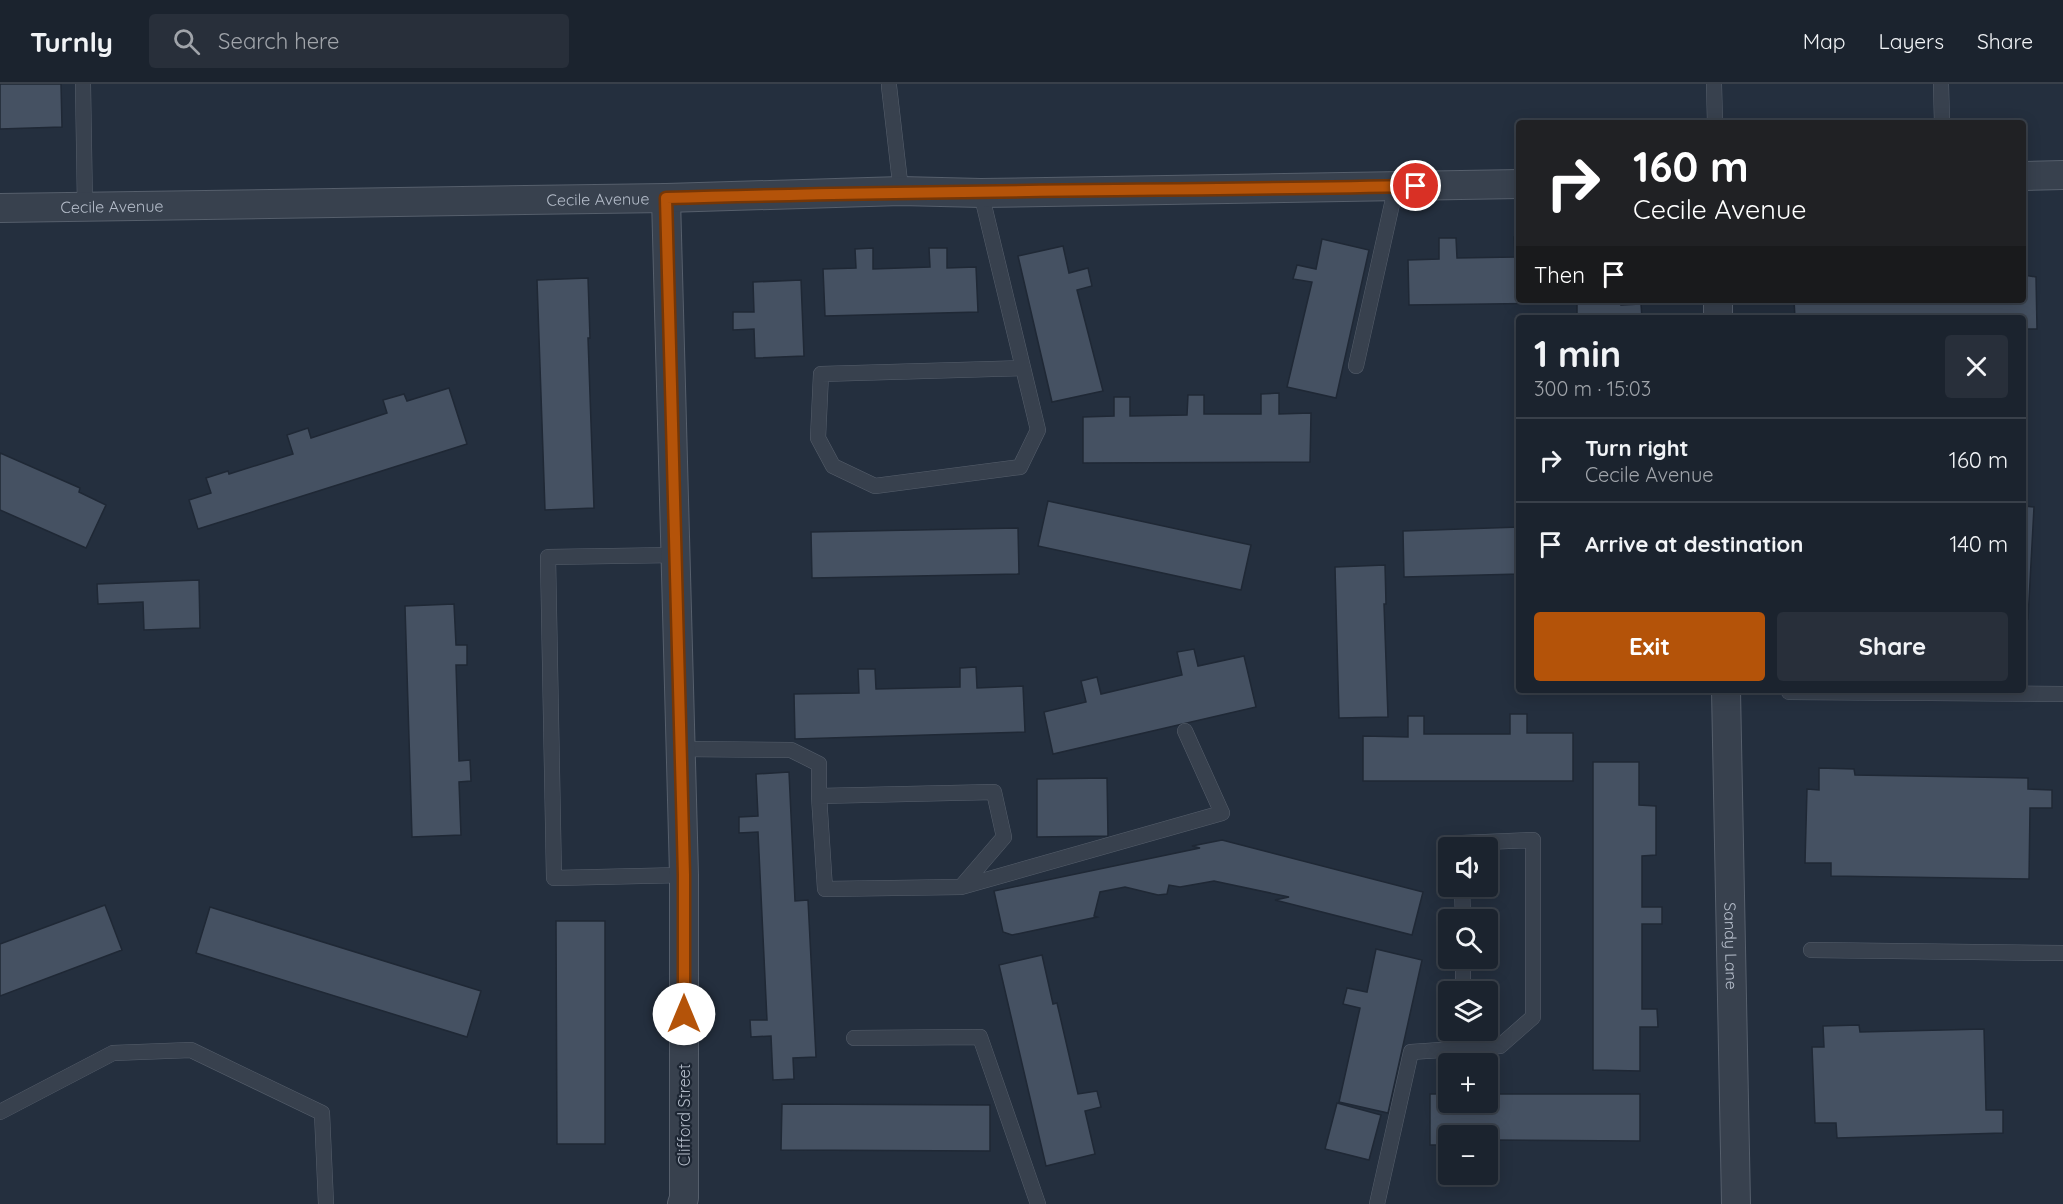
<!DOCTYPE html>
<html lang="en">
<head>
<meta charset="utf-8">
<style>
  :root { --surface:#1b232e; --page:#282f3a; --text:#f1f3f6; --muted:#a0a4aa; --line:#39404a; --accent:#b45309 }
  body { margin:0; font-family:Quicksand,sans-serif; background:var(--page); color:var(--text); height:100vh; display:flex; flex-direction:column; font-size:22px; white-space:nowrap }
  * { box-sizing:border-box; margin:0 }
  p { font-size:20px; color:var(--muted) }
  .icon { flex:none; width:33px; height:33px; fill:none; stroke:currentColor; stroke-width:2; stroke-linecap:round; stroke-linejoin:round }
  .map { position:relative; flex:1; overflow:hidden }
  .side { position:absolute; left:1516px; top:231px; width:510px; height:378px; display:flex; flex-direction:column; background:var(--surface); border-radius:6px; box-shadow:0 3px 15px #0003,0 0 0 2px var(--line) }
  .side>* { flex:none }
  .guide { position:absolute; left:1516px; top:36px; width:510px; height:183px; border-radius:6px; box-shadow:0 3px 15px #0003,0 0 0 2px var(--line); background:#202124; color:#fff; overflow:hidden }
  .buttons { position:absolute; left:1438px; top:753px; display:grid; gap:12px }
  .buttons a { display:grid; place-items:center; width:60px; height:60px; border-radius:6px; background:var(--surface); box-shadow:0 3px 15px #0003,0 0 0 2px var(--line); font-size:30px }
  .pin { position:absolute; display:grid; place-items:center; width:51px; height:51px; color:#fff; margin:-26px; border:3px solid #fff; border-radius:50%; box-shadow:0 2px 6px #0007 }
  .me { position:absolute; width:66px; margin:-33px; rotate:0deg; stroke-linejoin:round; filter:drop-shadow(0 0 4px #0008) }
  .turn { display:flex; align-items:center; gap:21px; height:126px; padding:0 18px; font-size:27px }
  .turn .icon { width:78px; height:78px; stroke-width:2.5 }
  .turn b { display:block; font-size:42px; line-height:51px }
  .then { display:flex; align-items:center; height:57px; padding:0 18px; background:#0003; gap:12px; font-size:22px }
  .round { display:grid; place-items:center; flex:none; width:63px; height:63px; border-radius:6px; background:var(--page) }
  .summary { display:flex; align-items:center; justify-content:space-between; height:102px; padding:0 18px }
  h1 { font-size:36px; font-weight:700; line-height:45px }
  .action { display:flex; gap:12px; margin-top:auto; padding:12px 18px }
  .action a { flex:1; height:69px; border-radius:6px; background:var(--accent); color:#fff; font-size:24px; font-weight:700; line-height:69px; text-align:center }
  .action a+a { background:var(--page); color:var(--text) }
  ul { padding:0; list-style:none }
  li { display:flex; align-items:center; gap:18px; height:84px; padding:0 18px; border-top:2px solid var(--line) }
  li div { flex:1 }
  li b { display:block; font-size:22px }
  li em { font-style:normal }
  header { display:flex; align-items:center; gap:36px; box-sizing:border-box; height:84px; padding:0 30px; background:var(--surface); border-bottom:2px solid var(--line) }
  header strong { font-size:28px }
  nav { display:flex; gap:33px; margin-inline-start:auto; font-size:21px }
  .search { width:420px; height:54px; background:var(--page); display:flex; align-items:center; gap:15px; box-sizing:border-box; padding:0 21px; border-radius:6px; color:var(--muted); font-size:22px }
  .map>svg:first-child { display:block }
</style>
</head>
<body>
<header>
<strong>Turnly</strong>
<div class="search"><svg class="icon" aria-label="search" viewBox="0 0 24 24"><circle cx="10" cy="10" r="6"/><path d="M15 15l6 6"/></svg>Search here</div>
<nav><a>Map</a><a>Layers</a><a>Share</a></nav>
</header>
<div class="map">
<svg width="2063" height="1120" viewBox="0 0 2063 1120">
  <rect width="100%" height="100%" fill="#242f3e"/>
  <path fill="#455162" stroke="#1f2835" stroke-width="1.5" d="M0,0H61L62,43L0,45Z
    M1514,153H1520V216H1563V219L1409,221L1408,176L1439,175V154H1456L1457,174L1515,173Z
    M1322,155L1369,166L1336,314L1287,303L1312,198L1293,195L1297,181L1316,185Z
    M1063,162L1069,189L1088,184L1092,202L1077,206L1103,307L1052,318L1018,172Z
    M873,164V185L930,183L929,164H947V184L976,183L978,228L825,232L823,185L856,184L855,165Z
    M2024,191L2036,193L2037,245H2024V234H1795L1794,216H2024Z
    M588,194L590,254H588L594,424L545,426L537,196Z
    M801,196L804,272L755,274L754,245L733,246V228H754L753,198Z
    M1577,216H1621V221L1641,220L1642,234H1577Z
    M449,304L467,360L198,445L189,416L211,409L206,394L228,387L229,390L293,370L287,351L308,344L311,354L387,329L383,316L404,310L407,317Z
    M1279,309V330L1311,329L1310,378L1083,379V333L1114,332V313H1130V332L1187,331L1188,311H1204V330H1261V310Z
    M0,369L80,404L79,408L106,421L86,464L0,426Z
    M1048,417L1251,461L1241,506L1038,462Z
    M2024,422L2034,423L2028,535H2024Z
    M1520,443V490L1404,493L1403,447Z
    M1018,444L1019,490L812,494L811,448Z
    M1385,481L1386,520H1384L1388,633L1339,634L1335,483Z
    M199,496L200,544L144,546L143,518L98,520L97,500Z
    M454,520L456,561H467V581H456L459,677L470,676L471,697L459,698L461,751L412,753L405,522Z
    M1194,565L1198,582L1244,572L1256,623L1053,670L1044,628L1086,618L1081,597L1097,593L1101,610L1182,591L1177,568Z
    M976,583L977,604L1023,602L1025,648L795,655L794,610L859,609L858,585H875L876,605L960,603V584Z
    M1510,630H1527V649H1573V697H1363V652L1408,653V632H1424V650H1510Z
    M1593,678H1639V721L1656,722V771L1642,772V823H1662V840H1642V925H1657L1658,943H1640V987L1593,986Z
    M1819,684L1854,685L1855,691L2028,694V705L2052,706V724H2030L2029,795L1831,792V779H1805L1807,705L1819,706Z
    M789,688L795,817L808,816L816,973L793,974L794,995L773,996L771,952L751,953L750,936H767L758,748L739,749V733L758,732L756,690Z
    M1107,694L1108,752L1037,753V695Z
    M1222,756L1423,808L1412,851L1275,816L1289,813L1214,797L1180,803L1169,801L1167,810L1158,811L1125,803L1100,808L1094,832L1097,833L1012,851L1003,848L994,807L1200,764L1192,762Z
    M105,821L122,866L0,912V860Z
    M210,823L481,907L467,953L196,869Z
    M556,837H605V1060H557Z
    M1376,865L1422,876L1388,1029L1339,1018L1360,924L1343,920L1347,904L1367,908Z
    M1042,871L1053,920L1057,919L1078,1010L1097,1007L1101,1023L1085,1027L1095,1070L1046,1082L999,881Z
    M1859,941L1860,948L1984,945L1986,1026H2003V1049L1837,1054L1836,1039H1815L1812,963H1824L1823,942Z
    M1430,1010H1449V1018H1488V1010H1640V1057L1492,1056V1061H1488V1052H1449V1061H1430Z
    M1337,1019L1381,1031L1369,1076L1325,1065Z
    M782,1020L990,1021V1067L781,1066Z"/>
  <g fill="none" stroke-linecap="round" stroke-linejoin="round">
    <g stroke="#565f6c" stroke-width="16">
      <path id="lane" d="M83,0L85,123
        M1714,0L1715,39
        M1941,0L1942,39
        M889,2L901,107
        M981,109L1038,346L1020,383L875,402L833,382L818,354L821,290L1023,284
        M1356,282L1396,102
        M676,471L548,473L554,794L684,791
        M1789,608L2063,610
        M681,665L791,666L819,680V712L994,708L1004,753L961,803L825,805L819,712
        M1462,802L1463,836
        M961,803L1222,729L1185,647
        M1811,866L2063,869
        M1463,874V908
        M1463,946V964
        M854,954L980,953L1038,1120
        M0,1028L113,969L191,966L322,1029L326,1120
        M1377,1120L1411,968L1500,962L1533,933V756L1462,759V764"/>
    </g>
    <g stroke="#565f6c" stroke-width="30">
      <g id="street">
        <path d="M2024,92L2063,91"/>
        <path d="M666,114L684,791V1114L682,1120"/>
        <path id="s1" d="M0,124L666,114L901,107L981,109L1520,100"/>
        <path d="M1718,216V234"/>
        <path id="s2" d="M1726,606L1736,1120"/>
      </g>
    </g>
    <use href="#lane" stroke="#38414e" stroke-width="15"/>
    <use href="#street" stroke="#38414e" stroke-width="28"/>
  </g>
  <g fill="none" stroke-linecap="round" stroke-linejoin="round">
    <g stroke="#753606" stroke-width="15">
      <path id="route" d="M684,930V791L666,114C916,106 1166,107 1416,102"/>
    </g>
    <use href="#route" stroke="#b45309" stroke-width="10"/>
  </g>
  <g text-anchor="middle" stroke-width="4.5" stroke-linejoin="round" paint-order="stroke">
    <g font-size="16" fill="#b4bcc9" stroke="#1d2633">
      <text dy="6" stroke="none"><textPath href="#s1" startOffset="598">Cecile Avenue</textPath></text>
      <text dy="6" stroke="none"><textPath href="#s1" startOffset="112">Cecile Avenue</textPath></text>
      <text dy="6" stroke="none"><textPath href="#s2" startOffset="256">Sandy Lane</textPath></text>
      <text transform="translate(684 1031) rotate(-90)" y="6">Clifford Street</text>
    </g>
  </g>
</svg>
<div class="buttons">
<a><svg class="icon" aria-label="sound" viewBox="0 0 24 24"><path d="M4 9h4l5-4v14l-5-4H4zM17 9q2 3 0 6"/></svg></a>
<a><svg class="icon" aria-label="search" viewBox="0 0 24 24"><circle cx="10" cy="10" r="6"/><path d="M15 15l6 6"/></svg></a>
<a><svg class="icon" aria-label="layers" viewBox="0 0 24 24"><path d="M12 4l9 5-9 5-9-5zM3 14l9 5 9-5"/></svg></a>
<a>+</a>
<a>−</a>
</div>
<div class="pin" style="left:1416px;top:102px;background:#d93025"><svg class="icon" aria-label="arrive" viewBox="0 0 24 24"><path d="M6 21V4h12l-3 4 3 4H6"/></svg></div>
<svg class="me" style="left:684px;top:930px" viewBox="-20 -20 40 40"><circle r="19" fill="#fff"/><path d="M0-13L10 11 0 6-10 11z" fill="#b45309"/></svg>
<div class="guide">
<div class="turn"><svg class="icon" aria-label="right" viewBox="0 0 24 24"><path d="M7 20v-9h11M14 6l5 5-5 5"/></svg><div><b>160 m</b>Cecile Avenue</div></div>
<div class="then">Then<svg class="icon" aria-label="arrive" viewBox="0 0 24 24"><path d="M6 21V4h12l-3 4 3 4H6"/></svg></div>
</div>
<section class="side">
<div class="summary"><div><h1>1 min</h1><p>300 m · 15:03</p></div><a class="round"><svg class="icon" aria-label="close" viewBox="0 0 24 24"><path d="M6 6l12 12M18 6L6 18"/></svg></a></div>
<ul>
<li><svg class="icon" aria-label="right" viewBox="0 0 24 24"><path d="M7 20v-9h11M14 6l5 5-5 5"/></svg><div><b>Turn right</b><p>Cecile Avenue</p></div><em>160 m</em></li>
<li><svg class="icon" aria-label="arrive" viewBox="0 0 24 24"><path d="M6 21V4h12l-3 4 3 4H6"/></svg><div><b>Arrive at destination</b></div><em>140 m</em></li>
</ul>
<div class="action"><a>Exit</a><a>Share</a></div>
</section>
</div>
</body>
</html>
